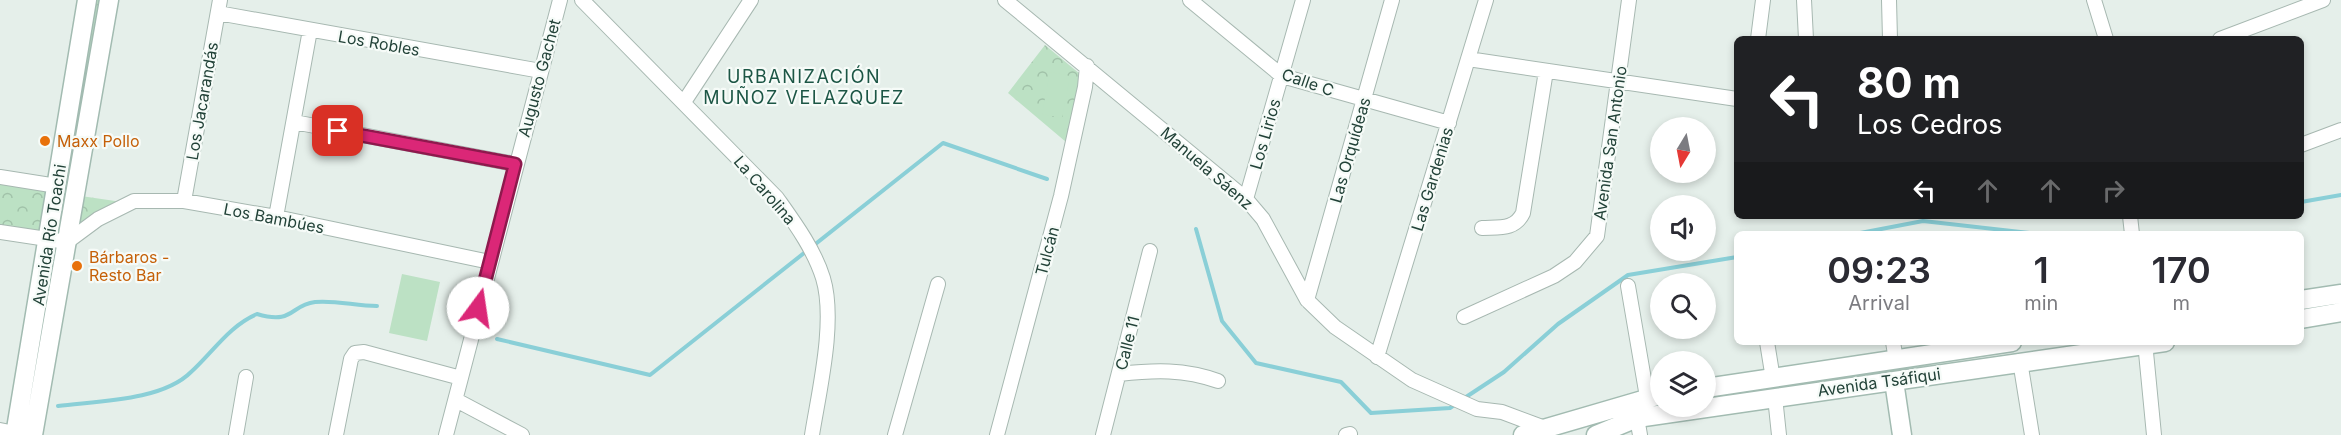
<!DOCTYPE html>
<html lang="en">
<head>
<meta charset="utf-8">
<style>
  :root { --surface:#fff; --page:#f7f7f7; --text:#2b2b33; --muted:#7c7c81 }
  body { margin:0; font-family:Inter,sans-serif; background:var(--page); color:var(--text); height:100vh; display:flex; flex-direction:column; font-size:22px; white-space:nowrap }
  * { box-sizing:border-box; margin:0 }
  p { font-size:20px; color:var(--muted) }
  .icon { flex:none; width:33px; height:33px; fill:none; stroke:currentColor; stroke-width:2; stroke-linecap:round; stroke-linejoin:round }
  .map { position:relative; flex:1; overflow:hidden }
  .details { position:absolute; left:1734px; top:231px; width:570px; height:114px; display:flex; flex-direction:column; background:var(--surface); border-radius:9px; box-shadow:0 3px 9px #0003 }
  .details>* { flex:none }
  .banner { position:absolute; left:1734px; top:36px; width:570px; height:183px; border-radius:9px; box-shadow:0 3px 9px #0003; background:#202124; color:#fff; overflow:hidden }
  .needle { width:39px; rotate:190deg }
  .controls { position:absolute; left:1650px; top:117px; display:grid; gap:12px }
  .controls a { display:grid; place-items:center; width:66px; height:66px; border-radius:50%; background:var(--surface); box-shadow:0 3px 9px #0003; font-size:30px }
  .pin { position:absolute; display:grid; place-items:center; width:51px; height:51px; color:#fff; margin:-26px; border-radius:12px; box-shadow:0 3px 9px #0006 }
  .me { position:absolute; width:66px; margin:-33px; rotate:14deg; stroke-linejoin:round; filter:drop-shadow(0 0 4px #0008) }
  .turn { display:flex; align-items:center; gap:21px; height:126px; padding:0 24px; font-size:27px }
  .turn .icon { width:78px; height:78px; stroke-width:2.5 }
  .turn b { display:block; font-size:42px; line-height:51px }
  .lanes { display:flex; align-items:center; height:57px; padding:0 24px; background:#0003; justify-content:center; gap:30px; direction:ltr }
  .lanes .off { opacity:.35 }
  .eta { display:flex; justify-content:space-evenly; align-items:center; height:102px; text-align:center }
  .eta b { font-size:36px; font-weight:600; line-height:42px }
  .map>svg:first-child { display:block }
</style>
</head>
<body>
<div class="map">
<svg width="2341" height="435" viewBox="0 0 2341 435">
  <defs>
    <pattern id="park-crowns" width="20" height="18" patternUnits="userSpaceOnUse" patternTransform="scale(1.5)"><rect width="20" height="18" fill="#bce1c4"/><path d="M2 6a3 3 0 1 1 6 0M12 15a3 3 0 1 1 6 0" fill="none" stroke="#a1c2a9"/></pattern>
  </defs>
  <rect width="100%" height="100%" fill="#e5efea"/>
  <path fill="url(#park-crowns)" d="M95,0H102L63,234L57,233Z
    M1045,45L1080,74L1066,142L1008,93Z
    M0,183L49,191L42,234L0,228Z
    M81,196L122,202L74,230Z"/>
  <path fill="#bce1c4" d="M1050,72L1070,76L1062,118L1042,114Z
    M402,274L440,282L427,341L389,333Z"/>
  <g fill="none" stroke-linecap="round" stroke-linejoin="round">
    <path stroke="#8acfd7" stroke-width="4" d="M2301,202L2341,195
      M1196,229L1222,321L1256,363L1341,382L1371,413L1450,408L1457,403
      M1855,234L1923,221L2038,234
      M497,339L650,375L943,143L1047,179
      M1463,399L1504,372L1558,324L1628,275L1737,257
      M58,406C97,401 162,401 191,372C213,352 229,326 257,314C294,325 290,305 315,302C336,300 356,306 377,306"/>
    <g stroke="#a7b8b1" stroke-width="16">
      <path id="street" d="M582,0L777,198C794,222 814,249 823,278C836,321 819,391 812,435
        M1005,0L1246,199L1263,219L1307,300L1335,327L1412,380L1477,409L1502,412L1545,428
        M1190,0L1282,76L1449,123
        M1804,0L1806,39
        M1889,0L1890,39
        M2094,0L2106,39
        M218,13L541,71
        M1758,39L1763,0
        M2220,39L2323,0
        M1468,59L1737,99
        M684,102L751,0
        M294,122L515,164
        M2301,145L2341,130
        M0,177L57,186
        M1246,199L1303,0
        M184,201L220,0
        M2130,216L2132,234
        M276,217L310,30
        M1482,228C1499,227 1515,230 1523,213L1546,71
        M0,232L67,242L98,219L134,201H184L276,217L490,262
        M1628,286L1647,397
        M1307,300L1392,0
        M1464,317L1554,276L1575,262L1597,236L1629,0
        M1767,342L1773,379
        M1893,342L1896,360
        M2145,342L2154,435
        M1377,357L1486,0
        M2020,361L2032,435
        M1119,374C1155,370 1184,369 1218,381
        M1775,397L1779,435
        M456,400L522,435
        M1637,418L1640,435
        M0,430L15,433
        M236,435L246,377
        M336,435L351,359L355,353L364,352L461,378
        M446,435L560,0
        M895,435L938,284
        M997,435L1061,196L1085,87L1087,66
        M1103,435L1150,251
        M1346,435L1350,434"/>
    </g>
    <g stroke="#a2bbb1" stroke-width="21">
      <path id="secondary" d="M2301,300L2341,294
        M2301,319L2341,312
        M1894,381L1902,435
        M1706,388L2012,342
        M15,435L87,0
        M33,435L109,0
        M1523,435L1660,395
        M1596,435L1637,418L2165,342"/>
    </g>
    <use href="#street" stroke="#fff" stroke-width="14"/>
    <use href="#secondary" stroke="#fff" stroke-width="18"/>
  </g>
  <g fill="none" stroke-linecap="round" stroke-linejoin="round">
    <g stroke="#8e194d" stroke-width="15">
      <path id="route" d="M338,131L515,164L478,308"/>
    </g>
    <use href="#route" stroke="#db2777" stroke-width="10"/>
  </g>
  <g fill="#e8710a" stroke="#f6fbf8" stroke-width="2">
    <circle cx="45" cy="141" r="6"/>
    <circle cx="77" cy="266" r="6"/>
  </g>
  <g text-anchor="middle" stroke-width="4.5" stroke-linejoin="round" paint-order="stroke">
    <g font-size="16" fill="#224238" stroke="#f6fbf8">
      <text transform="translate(379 43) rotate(10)" y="6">Los Robles</text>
      <text transform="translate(539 78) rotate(-75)" y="6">Augusto Gachet</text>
      <text transform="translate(1308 82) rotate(19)" y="6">Calle C</text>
      <text transform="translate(202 101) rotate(-80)" y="6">Los Jacarandás</text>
      <text transform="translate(1265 134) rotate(-74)" y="6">Los Lirios</text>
      <text transform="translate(1610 143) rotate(-82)" y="6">Avenida San Antonio</text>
      <text transform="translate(1350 150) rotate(-74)" y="6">Las Orquídeas</text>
      <text transform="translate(1207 168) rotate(41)" y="6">Manuela Sáenz</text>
      <text transform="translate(1432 179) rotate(-73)" y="6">Las Gardenias</text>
      <text transform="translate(765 190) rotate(49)" y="6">La Carolina</text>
      <text transform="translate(274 218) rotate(11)" y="6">Los Bambúes</text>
      <text transform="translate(49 235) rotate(-81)" y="6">Avenida Río Toachi</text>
      <text transform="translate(1047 251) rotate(-75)" y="6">Tulcán</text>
      <text transform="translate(1127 343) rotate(-76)" y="6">Calle 11</text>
      <text transform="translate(1879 382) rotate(-8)" y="6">Avenida Tsáfiqui</text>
    </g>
    <g font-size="16" fill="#c56008" stroke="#f6fbf8" text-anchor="start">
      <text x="57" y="147">Maxx Pollo</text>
      <text x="89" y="263">Bárbaros -<tspan x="89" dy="18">Resto Bar</tspan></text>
    </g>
    <g font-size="18" letter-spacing="1.5" fill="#1c5645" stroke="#f6fbf8">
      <text x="804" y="83">URBANIZACIÓN<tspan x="804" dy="21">MUÑOZ VELAZQUEZ</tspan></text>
    </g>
  </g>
</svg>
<div class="controls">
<a><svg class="needle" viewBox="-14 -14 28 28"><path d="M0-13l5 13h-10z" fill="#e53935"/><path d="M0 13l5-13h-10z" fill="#7c7c81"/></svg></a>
<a><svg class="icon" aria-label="sound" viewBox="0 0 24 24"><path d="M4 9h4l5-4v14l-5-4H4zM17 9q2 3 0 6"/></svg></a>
<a><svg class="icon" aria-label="search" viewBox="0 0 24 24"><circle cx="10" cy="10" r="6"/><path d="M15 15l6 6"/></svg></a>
<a><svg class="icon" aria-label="layers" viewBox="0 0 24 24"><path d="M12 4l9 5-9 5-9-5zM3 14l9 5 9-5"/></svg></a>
</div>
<div class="pin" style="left:338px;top:131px;background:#d93025"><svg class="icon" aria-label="arrive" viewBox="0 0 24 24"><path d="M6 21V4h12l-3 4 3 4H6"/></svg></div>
<svg class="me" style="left:478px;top:308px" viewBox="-20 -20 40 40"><circle r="19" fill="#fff"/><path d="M0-13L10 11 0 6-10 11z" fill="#db2777"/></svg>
<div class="banner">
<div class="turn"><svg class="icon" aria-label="left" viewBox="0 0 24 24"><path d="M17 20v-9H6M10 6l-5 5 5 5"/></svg><div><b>80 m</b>Los Cedros</div></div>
<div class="lanes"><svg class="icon" aria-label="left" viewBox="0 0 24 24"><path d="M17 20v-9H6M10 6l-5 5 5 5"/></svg><svg class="icon off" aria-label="ahead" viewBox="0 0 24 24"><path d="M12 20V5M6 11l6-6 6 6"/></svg><svg class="icon off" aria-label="ahead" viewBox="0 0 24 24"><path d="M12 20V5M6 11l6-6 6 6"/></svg><svg class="icon off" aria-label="right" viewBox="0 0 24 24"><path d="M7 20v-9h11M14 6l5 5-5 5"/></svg></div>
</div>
<section class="details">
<div class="eta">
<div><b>09:23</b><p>Arrival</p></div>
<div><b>1</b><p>min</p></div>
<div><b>170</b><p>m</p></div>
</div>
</section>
</div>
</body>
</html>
